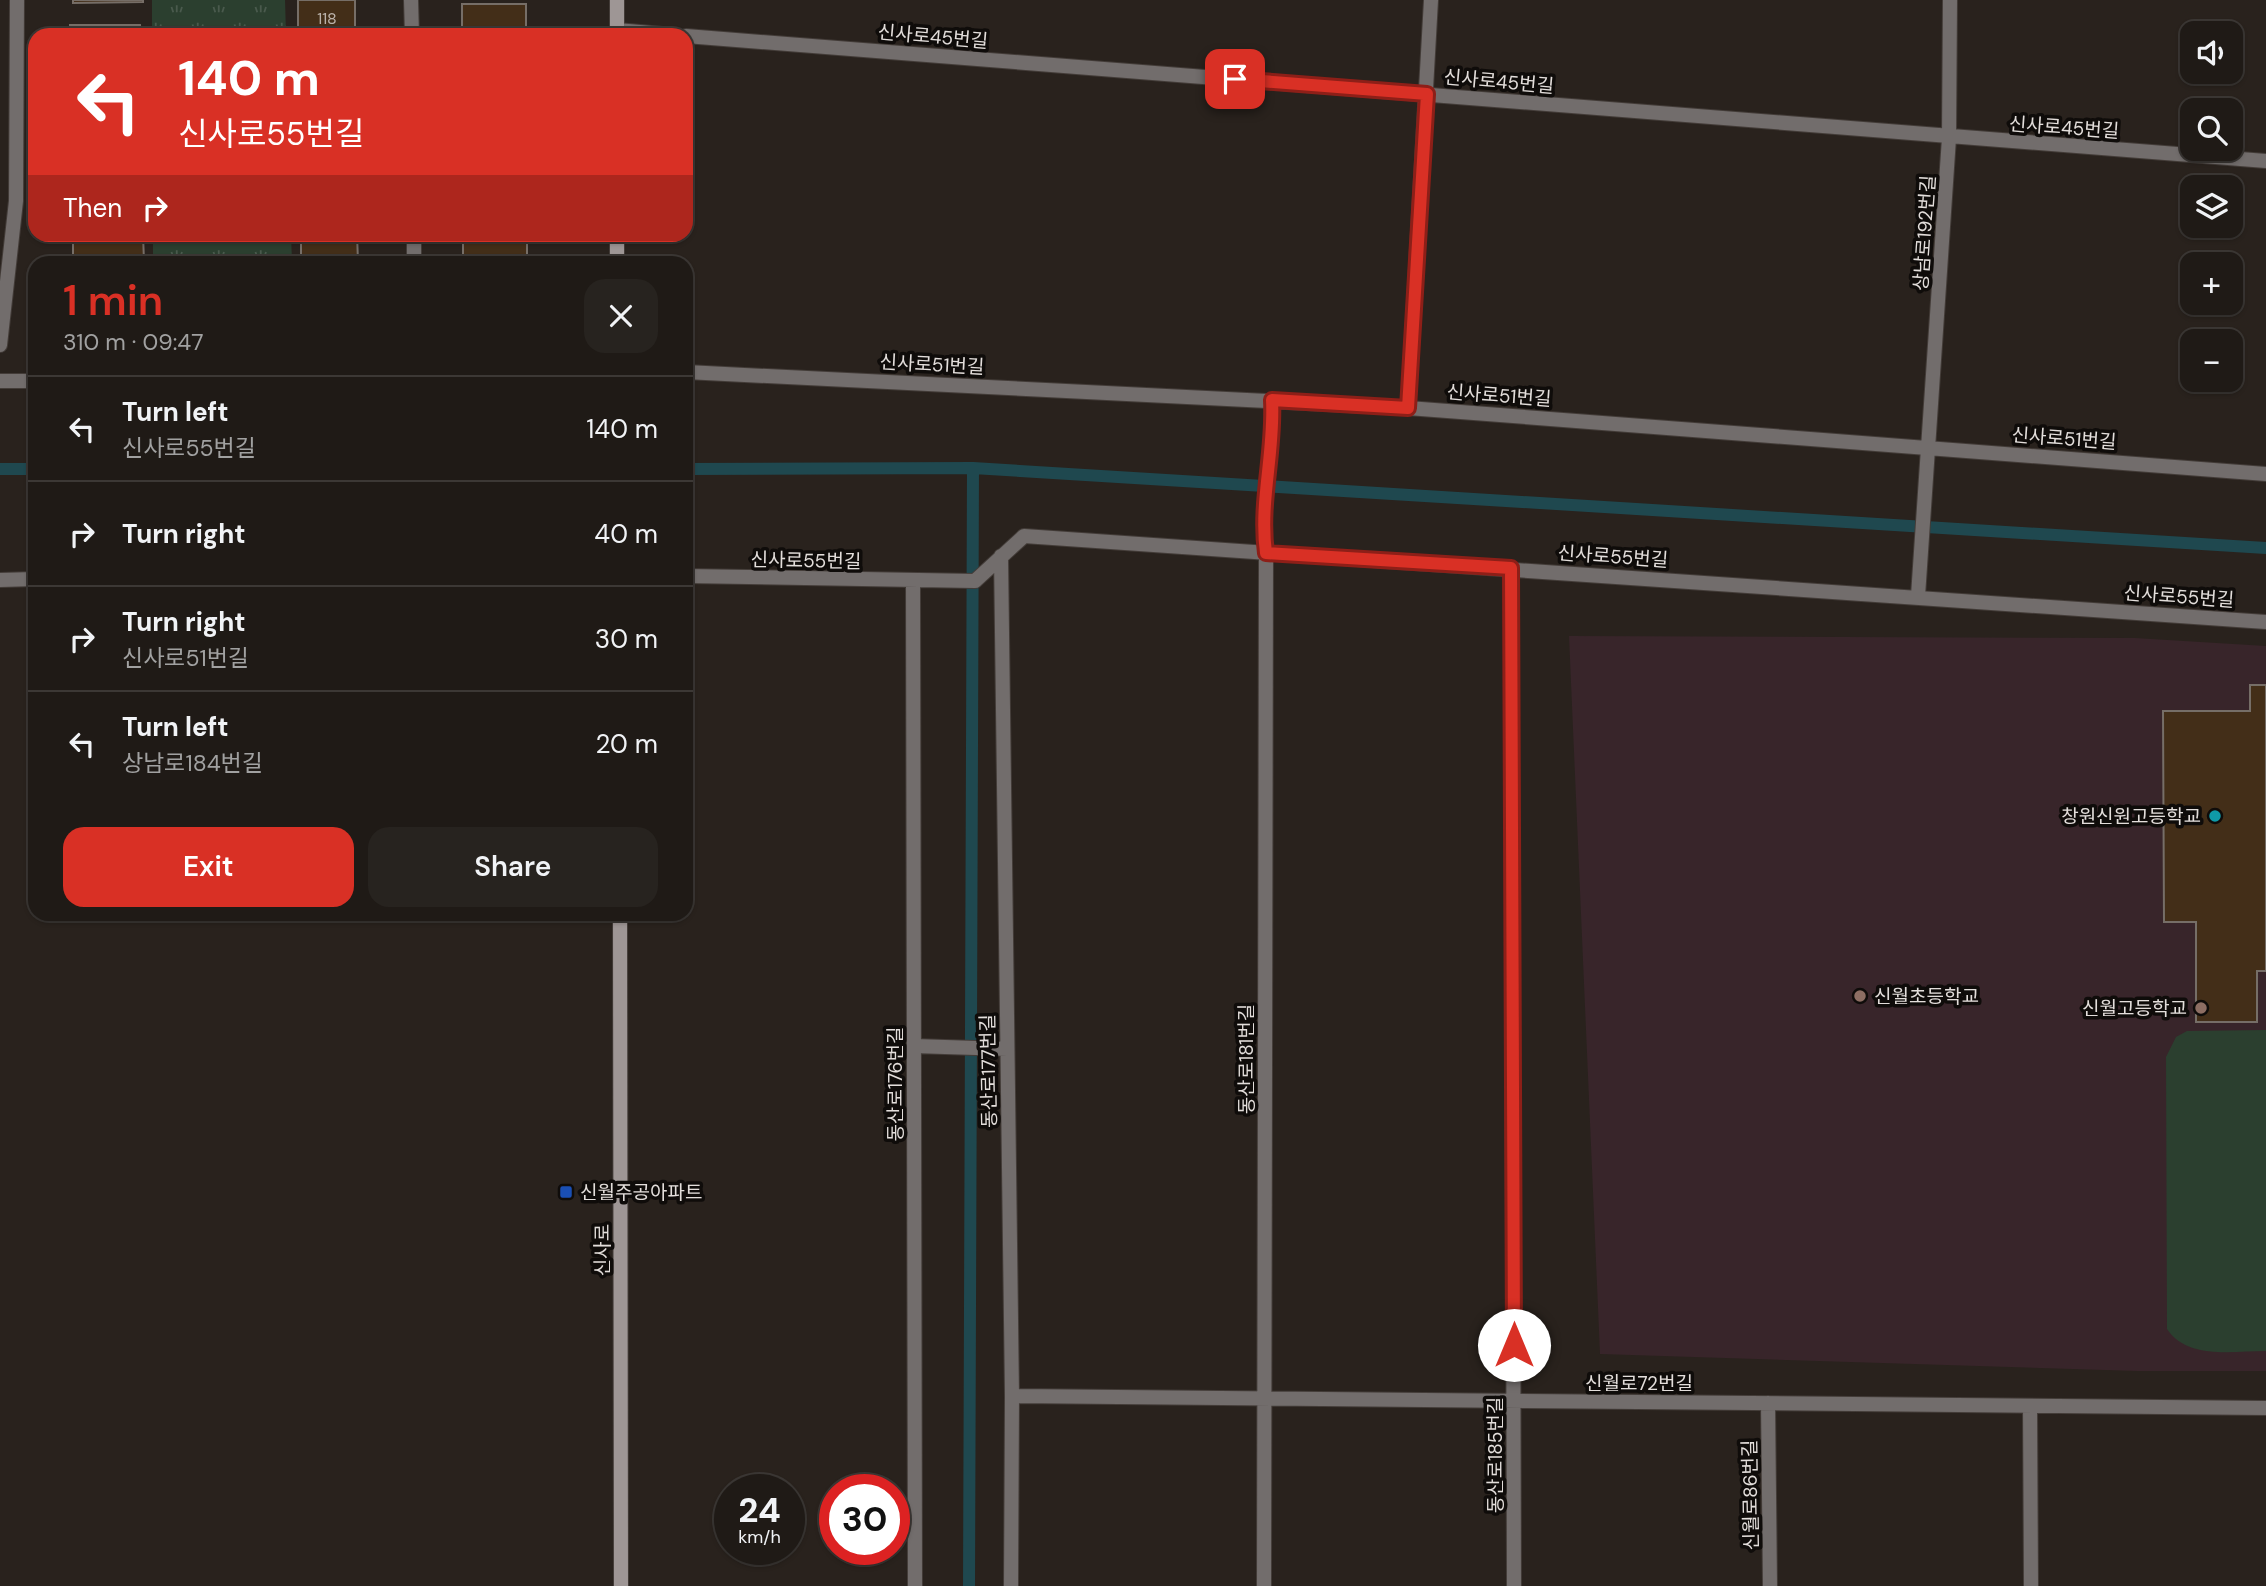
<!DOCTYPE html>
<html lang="en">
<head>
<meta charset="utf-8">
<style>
  :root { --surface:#1f1a16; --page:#27231f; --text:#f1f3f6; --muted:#a1a1a1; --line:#3c3835; --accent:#d93025 }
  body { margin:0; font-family:"DM Sans","Noto Sans KR",sans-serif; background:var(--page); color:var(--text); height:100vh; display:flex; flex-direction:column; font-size:26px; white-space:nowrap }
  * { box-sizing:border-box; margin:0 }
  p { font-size:23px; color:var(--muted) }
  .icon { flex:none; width:38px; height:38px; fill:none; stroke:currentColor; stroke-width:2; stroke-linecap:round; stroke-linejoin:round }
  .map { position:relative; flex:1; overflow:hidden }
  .side { position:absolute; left:28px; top:256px; width:665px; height:665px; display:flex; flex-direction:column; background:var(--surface); border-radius:21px; box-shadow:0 2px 5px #0004,0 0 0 2px var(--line) }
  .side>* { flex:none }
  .hud { position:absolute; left:28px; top:28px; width:665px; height:214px; border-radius:21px; box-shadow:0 2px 5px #0004,0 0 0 2px var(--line); background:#d93025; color:#fff; overflow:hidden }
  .tools { position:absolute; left:2180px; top:21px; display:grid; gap:14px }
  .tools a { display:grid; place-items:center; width:63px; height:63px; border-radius:14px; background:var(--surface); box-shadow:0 2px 5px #0004,0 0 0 2px var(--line); font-size:35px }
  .speed { position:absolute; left:714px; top:1474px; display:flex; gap:14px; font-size:35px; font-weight:700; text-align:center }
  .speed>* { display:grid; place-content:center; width:91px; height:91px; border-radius:50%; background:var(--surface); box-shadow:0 2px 5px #0004,0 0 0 2px var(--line); line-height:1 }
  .speed small { font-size:18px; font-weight:400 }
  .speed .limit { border:10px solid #d22; background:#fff; color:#111 }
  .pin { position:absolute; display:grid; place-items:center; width:60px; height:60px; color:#fff; margin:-30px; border-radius:14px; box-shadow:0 4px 10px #0006 }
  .me { position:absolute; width:77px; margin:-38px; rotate:0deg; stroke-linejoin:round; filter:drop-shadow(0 0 5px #0008) }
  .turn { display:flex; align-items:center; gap:24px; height:147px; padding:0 35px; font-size:32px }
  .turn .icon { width:91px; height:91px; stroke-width:2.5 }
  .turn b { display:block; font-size:49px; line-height:60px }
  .then { display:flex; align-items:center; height:66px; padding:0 35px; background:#0003; gap:14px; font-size:26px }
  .round { display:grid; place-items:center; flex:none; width:74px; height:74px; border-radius:21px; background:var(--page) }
  .head { display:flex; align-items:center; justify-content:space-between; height:119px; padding:0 35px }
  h1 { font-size:42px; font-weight:600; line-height:52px; color:var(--accent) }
  .button { display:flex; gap:14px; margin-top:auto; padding:14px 35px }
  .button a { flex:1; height:80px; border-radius:21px; background:var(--accent); color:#fff; font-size:28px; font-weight:600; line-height:80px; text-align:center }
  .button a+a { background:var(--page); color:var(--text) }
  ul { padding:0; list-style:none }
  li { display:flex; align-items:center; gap:21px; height:105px; padding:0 35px; border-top:2px solid var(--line) }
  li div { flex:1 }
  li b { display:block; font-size:26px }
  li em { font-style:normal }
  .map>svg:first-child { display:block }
</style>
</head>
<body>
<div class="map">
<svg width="2266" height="1586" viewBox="0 0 2266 1586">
  <defs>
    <pattern id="grass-tufts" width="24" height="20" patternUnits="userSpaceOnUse" patternTransform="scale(1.75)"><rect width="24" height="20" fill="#2b3f2f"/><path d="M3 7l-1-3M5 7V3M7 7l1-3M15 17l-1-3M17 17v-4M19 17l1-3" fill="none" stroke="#4a5a4d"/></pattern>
  </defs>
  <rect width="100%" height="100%" fill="#29221d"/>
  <path fill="#38252a" d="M1569,636L2135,638L2266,646V1371H2137L1600,1354Z"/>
  <path fill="url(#grass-tufts)" d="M152,0H285L286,35H152Z
    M153,235H291L292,262H153Z"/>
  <path fill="#2b3f2f" d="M2266,1030V1351C2232,1351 2188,1360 2167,1329L2166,1057L2176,1037L2187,1031Z"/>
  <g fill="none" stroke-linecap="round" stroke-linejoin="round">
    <path stroke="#1f484f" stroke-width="12" d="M0,469H35
      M686,469L973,468L2266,548
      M969,1586L973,468"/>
  </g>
  <path fill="#432e18" stroke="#766e67" stroke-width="2" d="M73,0H143V2L73,3Z
    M298,0H355V35H298Z
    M462,4H526V35H462Z
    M70,25H140L141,35H70Z
    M73,234H143L144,262H73Z
    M301,234H357L358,262H301Z
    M463,234H527V262H463Z
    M2250,685H2266V971H2257V1022H2196V922H2164L2163,711H2250Z"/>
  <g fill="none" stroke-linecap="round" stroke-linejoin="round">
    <g stroke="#433c38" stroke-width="16">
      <path id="service" d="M411,0L412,35
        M414,234V259
        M0,345L16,201L17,0"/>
    </g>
    <g stroke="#433c38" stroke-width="16">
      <path id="minor" d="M617,30L674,35
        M686,36L2266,161
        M686,372L1408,408L2266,474
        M0,381H35
        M1408,408L1431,0
        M1001,556L1012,1396L1011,1586
        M1511,568L1514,1586
        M686,576L975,581L1024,536L2266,622
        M0,580L35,579
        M913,581L915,1586
        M1918,596L1949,138L1950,0
        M914,1046L1007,1049
        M1012,1396L2266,1408
        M1768,1403L1770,1586
        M2030,1406L2031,1586
        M1264,1586L1266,553C1259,502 1275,451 1271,400"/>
    </g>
    <g stroke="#433c38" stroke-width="16">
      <path id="secondary" d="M617,0V35
        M617,234V262
        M620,914L621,1586"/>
    </g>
    <use href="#service" stroke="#726d6c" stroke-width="14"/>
    <use href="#minor" stroke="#726d6c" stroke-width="14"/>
    <use href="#secondary" stroke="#9e9695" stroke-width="14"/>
  </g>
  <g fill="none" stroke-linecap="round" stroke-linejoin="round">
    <g stroke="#8d1f18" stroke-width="18">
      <path id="route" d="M1235,79L1427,94L1408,408L1272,400C1275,451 1259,502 1266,553L1511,568L1514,1345"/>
    </g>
    <use href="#route" stroke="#d93025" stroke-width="12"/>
  </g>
  <circle fill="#0f9aa8" stroke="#0f0c0a" stroke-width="2.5" cx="2215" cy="816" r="7"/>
  <g fill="#8d6e63" stroke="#0f0c0a" stroke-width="2.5">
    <circle cx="1860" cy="996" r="7"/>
    <circle cx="2201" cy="1008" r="7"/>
  </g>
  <rect fill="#1a4fb4" stroke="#0f0c0a" stroke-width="2.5" x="559" y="1185" width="14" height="14" rx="3.5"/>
  <g text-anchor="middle" stroke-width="7" stroke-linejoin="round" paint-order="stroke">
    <g font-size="16" fill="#bbb2aa">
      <text x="327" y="24">118</text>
    </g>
    <g font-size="19" fill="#e3dedb" stroke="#0f0c0a">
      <text transform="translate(933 36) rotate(5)" y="7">신사로45번길</text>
      <text transform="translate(1499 81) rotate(5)" y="7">신사로45번길</text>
      <text transform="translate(2064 127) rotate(4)" y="7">신사로45번길</text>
      <text transform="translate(1924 233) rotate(-86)" y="7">상남로192번길</text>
      <text transform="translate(932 364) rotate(3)" y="7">신사로51번길</text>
      <text transform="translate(1499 395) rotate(4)" y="7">신사로51번길</text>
      <text transform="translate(2064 438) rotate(4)" y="7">신사로51번길</text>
      <text transform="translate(1613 556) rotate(4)" y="7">신사로55번길</text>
      <text transform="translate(806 560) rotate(1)" y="7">신사로55번길</text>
      <text transform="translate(2179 596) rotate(4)" y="7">신사로55번길</text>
      <text transform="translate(1246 1059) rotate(-90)" y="7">동산로181번길</text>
      <text transform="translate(988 1071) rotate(-91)" y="7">동산로177번길</text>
      <text transform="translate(895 1084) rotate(-90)" y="7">동산로176번길</text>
      <text transform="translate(602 1250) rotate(-90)" y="7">신사로</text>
      <text x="1639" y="1390">신월로72번길</text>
      <text transform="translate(1495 1455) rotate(-90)" y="7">동산로185번길</text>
      <text transform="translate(1750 1495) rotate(-91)" y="7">신월로86번길</text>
    </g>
    <g font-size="19" fill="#e3dedb" stroke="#0f0c0a" text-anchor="end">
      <text x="2201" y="823">창원신원고등학교</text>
      <text x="1874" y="1003" text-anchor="start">신월초등학교</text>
      <text x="2187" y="1015">신월고등학교</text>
      <text x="580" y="1199" text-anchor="start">신월주공아파트</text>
    </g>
  </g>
</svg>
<div class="tools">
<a><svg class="icon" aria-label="sound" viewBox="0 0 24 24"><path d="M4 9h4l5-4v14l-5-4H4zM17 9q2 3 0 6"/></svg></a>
<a><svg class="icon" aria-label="search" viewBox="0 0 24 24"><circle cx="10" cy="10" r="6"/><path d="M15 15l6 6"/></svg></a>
<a><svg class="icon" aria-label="layers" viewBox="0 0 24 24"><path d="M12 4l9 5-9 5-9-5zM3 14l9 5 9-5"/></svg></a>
<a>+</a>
<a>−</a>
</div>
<div class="speed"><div>24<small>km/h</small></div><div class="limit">30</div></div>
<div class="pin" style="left:1235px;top:79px;background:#d93025"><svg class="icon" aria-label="arrive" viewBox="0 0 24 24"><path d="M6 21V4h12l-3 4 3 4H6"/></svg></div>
<svg class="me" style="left:1514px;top:1345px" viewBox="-20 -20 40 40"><circle r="19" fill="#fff"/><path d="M0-13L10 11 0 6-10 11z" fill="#d93025"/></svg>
<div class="hud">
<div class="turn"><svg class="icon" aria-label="left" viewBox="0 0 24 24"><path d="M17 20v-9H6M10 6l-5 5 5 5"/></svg><div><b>140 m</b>신사로55번길</div></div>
<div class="then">Then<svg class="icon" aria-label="right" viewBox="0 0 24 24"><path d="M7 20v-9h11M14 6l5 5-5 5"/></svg></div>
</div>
<section class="side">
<div class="head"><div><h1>1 min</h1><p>310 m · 09:47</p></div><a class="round"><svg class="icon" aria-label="close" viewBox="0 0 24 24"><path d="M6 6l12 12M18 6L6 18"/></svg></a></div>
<ul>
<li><svg class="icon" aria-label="left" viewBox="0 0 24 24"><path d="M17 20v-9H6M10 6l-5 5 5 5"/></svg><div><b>Turn left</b><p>신사로55번길</p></div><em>140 m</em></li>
<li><svg class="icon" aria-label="right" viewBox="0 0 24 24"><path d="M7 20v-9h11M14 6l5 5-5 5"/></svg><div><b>Turn right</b></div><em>40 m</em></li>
<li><svg class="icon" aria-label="right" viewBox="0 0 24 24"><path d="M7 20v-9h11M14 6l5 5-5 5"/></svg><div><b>Turn right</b><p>신사로51번길</p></div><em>30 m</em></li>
<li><svg class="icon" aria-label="left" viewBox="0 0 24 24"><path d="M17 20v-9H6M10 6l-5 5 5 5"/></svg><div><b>Turn left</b><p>상남로184번길</p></div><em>20 m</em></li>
</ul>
<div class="button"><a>Exit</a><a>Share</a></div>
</section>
</div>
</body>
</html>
